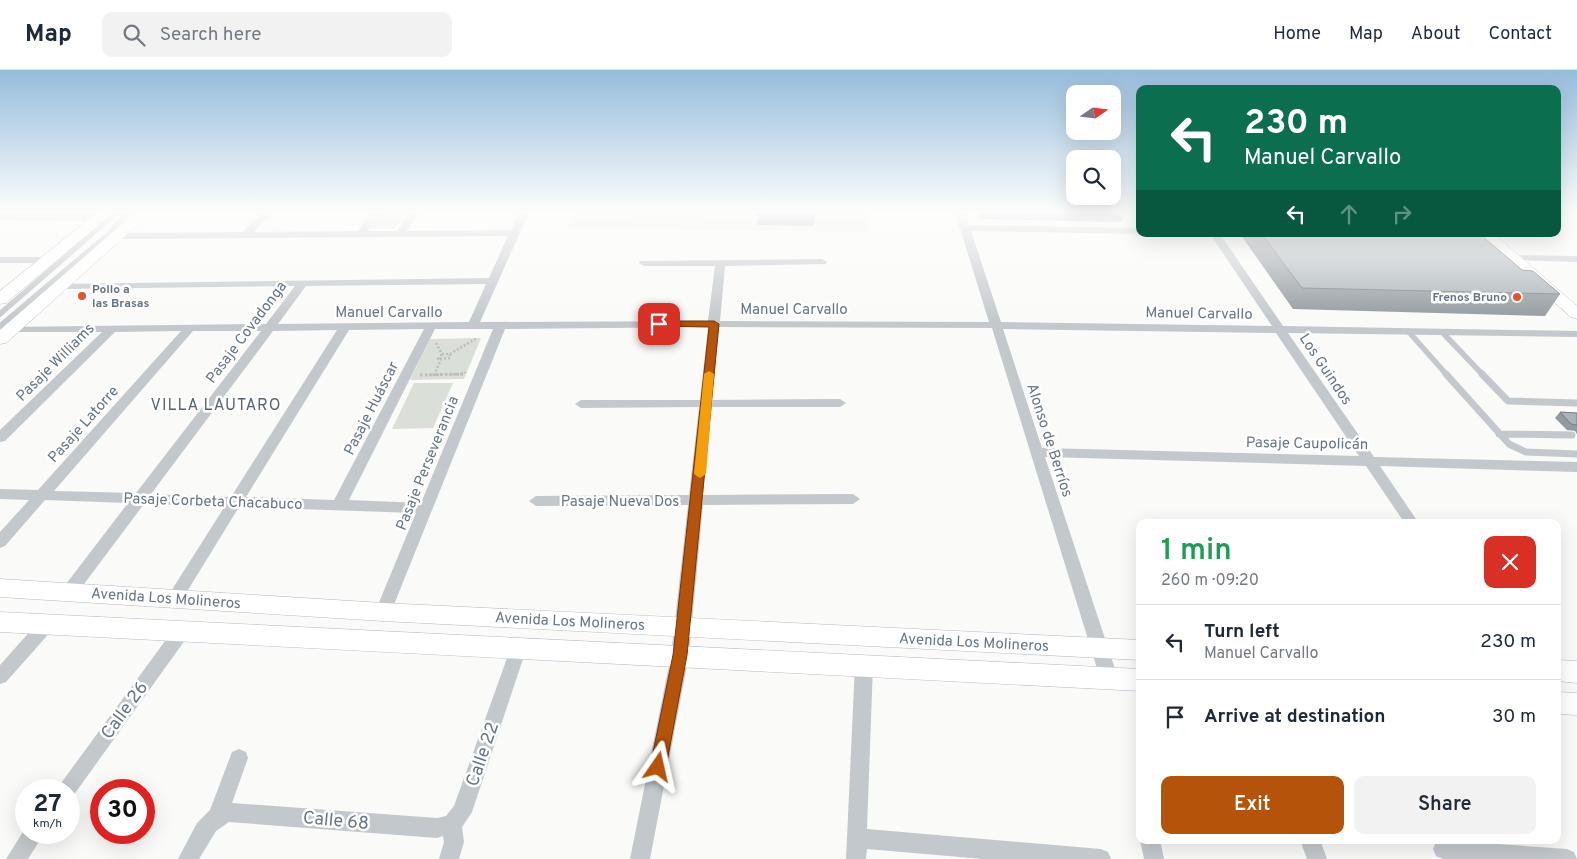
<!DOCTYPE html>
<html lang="en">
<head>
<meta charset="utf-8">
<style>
  :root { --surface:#fff; --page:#f2f2f3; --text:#1f2937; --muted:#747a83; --line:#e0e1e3; --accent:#b45309 }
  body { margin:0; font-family:Overpass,sans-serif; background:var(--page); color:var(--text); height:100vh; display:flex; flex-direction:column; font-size:19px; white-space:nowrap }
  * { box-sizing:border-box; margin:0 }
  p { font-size:16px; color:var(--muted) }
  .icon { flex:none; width:28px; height:28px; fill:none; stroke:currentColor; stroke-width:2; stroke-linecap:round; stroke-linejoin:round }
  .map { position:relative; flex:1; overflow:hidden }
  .details { position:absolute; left:1136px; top:449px; width:425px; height:325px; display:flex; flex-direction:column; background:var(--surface); border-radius:10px; box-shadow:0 5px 20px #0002 }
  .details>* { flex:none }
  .hud { position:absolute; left:1136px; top:15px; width:425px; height:152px; border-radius:10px; box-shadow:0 5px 20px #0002; background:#0b6e4f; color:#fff; overflow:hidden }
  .needle { width:32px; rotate:76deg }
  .buttons { position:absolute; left:1066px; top:15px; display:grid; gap:10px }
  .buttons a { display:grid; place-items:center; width:55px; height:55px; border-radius:10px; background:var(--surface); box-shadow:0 5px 20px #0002; font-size:25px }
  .speed { position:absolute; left:15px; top:709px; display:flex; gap:10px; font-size:25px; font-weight:700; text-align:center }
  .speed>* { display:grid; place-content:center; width:65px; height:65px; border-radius:50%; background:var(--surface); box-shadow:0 5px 20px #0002; line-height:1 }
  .speed small { font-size:12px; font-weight:400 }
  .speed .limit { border:8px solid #d22; background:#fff; color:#111 }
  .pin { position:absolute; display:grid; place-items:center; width:42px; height:42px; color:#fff; margin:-21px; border-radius:10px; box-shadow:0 2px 8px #0006 }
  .me { position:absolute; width:55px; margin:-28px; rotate:11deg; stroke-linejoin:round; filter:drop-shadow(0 0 4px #0008) }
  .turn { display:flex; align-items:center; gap:18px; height:105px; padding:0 25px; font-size:22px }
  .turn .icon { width:65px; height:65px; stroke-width:2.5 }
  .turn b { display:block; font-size:35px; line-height:42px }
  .lanes { display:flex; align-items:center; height:48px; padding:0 25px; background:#0003; justify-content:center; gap:25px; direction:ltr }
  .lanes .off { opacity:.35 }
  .round { display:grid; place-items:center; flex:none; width:52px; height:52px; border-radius:10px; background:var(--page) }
  .summary { display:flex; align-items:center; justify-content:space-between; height:85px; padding:0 25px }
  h1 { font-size:30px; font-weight:600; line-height:38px; color:#1e9e55 }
  .button { display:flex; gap:10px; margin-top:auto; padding:10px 25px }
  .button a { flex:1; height:58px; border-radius:10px; background:var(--accent); color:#fff; font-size:20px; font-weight:600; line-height:58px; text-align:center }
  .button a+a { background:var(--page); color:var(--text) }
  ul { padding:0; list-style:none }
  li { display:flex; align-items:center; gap:15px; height:75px; padding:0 25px; border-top:1px solid var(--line) }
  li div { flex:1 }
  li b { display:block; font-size:19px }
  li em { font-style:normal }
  header { display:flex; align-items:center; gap:30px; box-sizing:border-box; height:70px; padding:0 25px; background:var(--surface); border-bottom:1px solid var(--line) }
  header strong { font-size:24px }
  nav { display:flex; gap:28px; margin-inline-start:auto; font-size:18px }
  .search { width:350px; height:45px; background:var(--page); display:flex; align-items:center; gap:12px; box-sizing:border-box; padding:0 18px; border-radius:10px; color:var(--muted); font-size:19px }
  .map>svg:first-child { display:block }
</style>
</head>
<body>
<header>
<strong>Map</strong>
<div class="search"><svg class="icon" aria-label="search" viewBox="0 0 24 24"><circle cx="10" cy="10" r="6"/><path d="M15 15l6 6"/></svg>Search here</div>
<nav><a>Home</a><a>Map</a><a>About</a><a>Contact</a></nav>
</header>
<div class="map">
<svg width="1577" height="789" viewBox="0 0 1577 789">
  <rect width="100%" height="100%" fill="#fafaf8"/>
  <path fill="#e8e9e9" d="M576,142H867L868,162L569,157Z"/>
  <path fill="#dadfd7" d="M382,142H406L395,159H370Z
    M632,142H704L702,148L631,146Z
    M481,268L464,309L410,310L430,269Z
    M414,313H453L433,358L392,359Z"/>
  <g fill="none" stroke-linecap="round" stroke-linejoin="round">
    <g stroke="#b3babf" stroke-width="1">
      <path id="secondary" d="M1479,164H1494L1577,236V249L1571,247Z
        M0,509L383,533L1140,570V590L383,551L0,527Z
        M0,542L1140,599V621L0,562Z
        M1558,590L1577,591V613L1558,611Z
        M1558,622L1577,623V645L1558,644Z"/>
    </g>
    <g stroke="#b5babe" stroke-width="1">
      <path id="primary" d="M98,142H114L6,233L0,234V221Z
        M136,142H152L6,273L0,274V260Z"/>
    </g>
    <path stroke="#bbbfc2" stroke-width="2.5" stroke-dasharray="2 2" stroke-linecap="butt" d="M436,273L442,284
      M442,284H450V288L438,289Z
      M450,284L477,268
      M425,305L464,304L465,302
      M434,305L441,290"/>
    <path stroke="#bbbfc2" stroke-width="3" stroke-dasharray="2.5 2.5" stroke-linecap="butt" d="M420,305L464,304"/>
    <path stroke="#c3c8cc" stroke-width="5.5" d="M0,244L117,142
      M0,256L110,163L128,142
      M1408,261L1447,305
      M1442,262L1483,305"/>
    <path stroke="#c3c8cc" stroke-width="7" d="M1446,304L1509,374L1526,382L1577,384
      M1482,304L1508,331L1577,333
      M1499,364L1572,365"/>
    <path fill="#c3c8cc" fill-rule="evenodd" d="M262,142H272L254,162L358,161L372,142H382L368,161H397L409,142H419L407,161L511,160L519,142H529L480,252L708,251L715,196H644L639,193L640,191L822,189L827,192L826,194L725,196L720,251L989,252L955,142H965L969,155L1140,158V164L971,161L1001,252L1272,256L1210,164H1220L1283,256L1577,261V267L1288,263L1374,387L1577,392V402L1380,396L1418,452H1404L1366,396L1045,387L1118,608L1115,613L1109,615L1103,613L1100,608L992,258L719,257L712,330L840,329L846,333L840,337H712L703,425L853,424L860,429L853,434L703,435L689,585L650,789H630L671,585L688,435L536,436L529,431L536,426L689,425L699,337L581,338L575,334L581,330H700L708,257L505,259L391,542L389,547L383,548L377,547L375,542L416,443L239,437L180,533L174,535L168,533L166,529L225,436L144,434L75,526L69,528L63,526L61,522L63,518L128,433L45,430L5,476L0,478V462L29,430L0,429V419L38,420L181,261L115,262L5,371L0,372V360L102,262H11L7,261V257L266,254L295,216L60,219L56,218V214L489,208L508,166L117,169L112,166L117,163L243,162ZM486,214L469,252L278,254L306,216ZM424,259L334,430L246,427L349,260ZM435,259H493L421,433L349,430ZM1003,259L1276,263L1359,386L1042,378ZM337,260L231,427L151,424L273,261ZM193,261H261L136,423L54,421Z
      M0,144L99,145L104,148L99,151L0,150Z
      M1514,185L1577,186V192L1510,190L1509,188Z
      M0,187H48L53,190L48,193H0Z
      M47,547L53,549L55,554L53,559L6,612L0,614V595L41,549Z
      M182,554L188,556L190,561L188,566L73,726L69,728V720H56L176,556Z
      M519,570L525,572L527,577L472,742L462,757L464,772L459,789H439L444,772L443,766L437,768L229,752L216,761L199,789H178L197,753L210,740L232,682L239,679L246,682L248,688L232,733L437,748L446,746L454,736L511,577L513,572Z
      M864,588L870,590L873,595L867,759L1101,779L1108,782L1111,789H983L867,779L866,789H846L855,595L858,590Z
      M26,757V762H45L28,789H6Z
      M1140,770H1160L1164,789H1144Z
      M1300,770H1320L1327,789H1307Z
      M1440,770L1567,779L1574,782L1577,789H1443L1436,786L1433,779L1436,772Z"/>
    <use href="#secondary" fill="#fff" fill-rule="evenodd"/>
    <use href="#primary" fill="#fff" fill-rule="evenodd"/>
  </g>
  <path fill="#929a9f" d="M757,142H815L814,156L758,155Z
    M979,142H1124L1122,152L981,149Z
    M1240,164H1480L1522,200L1560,224L1545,246L1293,239Z
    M1560,342L1577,343V364L1575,361L1567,360L1555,348Z"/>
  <path fill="#aab3b9" stroke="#777d82" d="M1262,164H1480L1522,200L1533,201L1560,224L1302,218Z
    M1560,342L1577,343V355L1571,354Z"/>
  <linearGradient id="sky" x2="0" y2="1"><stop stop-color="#96bcdc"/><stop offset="0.56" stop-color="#fdfdfc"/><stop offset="1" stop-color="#fdfdfc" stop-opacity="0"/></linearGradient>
  <rect width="1577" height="252" fill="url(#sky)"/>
  <path fill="#b45309" stroke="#753606" d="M659,251H714L719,254L687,585L666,697L664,702L658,704L652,702L650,697L673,585L709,257L656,256V252Z"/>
  <path fill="#f59e0b" d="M709,301L714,304L706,404L700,408L694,404L704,304Z"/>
  <g fill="#e4572e" stroke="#fff" stroke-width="2">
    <circle cx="82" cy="226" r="5"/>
    <circle cx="1517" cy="227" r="5"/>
  </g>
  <g text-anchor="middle" stroke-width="5" stroke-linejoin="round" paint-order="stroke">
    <g font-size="12" font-weight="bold" fill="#657683" stroke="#fff" text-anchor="start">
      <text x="92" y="223">Pollo a<tspan x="92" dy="14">las Brasas</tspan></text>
      <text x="1507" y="231" text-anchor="end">Frenos Bruno</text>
    </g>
    <g font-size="15" fill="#657683" stroke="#fff">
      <text x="794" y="244">Manuel Carvallo</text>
      <text x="389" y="247">Manuel Carvallo</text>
      <text transform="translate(1199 243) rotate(1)" y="5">Manuel Carvallo</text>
      <text transform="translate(246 262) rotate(-53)" y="5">Pasaje Covadonga</text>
      <text transform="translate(55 292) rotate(-45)" y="5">Pasaje Williams</text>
      <text transform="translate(1326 299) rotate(56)" y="5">Los Guindos</text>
      <text transform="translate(371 338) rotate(-63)" y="5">Pasaje Huáscar</text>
      <text transform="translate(83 354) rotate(-48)" y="5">Pasaje Latorre</text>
      <text transform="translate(1050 370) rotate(72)" y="5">Alonso de Berríos</text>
      <text transform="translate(1307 373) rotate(1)" y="5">Pasaje Caupolicán</text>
      <text transform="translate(427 393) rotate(-68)" y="5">Pasaje Perseverancia</text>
      <text transform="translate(213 431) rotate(2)" y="5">Pasaje Corbeta Chacabuco</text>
      <text x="620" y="436">Pasaje Nueva Dos</text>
      <text transform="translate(166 528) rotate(4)" y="5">Avenida Los Molineros</text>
      <text transform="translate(570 551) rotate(3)" y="5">Avenida Los Molineros</text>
      <text transform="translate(974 572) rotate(3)" y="5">Avenida Los Molineros</text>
    </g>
    <g font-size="16" letter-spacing="1" fill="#57646e" stroke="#fff">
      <text x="216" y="340">VILLA LAUTARO</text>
    </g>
    <g font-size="18" fill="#657683" stroke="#fff">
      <text transform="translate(124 640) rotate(-54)" y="6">Calle 26</text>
      <text transform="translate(482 684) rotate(-71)" y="6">Calle 22</text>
      <text transform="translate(336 750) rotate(5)" y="6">Calle 68</text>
    </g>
  </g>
</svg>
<div class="buttons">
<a><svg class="needle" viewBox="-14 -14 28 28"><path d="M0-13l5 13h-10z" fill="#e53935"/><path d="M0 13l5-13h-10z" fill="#747a83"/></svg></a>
<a><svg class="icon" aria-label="search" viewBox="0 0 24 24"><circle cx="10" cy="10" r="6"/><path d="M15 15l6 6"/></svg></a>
</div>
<div class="speed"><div>27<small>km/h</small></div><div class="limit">30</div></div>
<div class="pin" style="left:659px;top:254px;background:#d93025"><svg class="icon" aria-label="arrive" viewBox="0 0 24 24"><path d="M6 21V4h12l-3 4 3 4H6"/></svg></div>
<svg class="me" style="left:658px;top:697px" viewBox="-20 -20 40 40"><path d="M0-17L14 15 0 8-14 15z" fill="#b45309" stroke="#fff" stroke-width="4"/></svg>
<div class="hud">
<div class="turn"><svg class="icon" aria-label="left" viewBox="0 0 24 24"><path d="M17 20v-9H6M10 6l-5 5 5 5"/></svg><div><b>230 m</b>Manuel Carvallo</div></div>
<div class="lanes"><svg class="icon" aria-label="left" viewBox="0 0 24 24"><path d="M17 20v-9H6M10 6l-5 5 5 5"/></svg><svg class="icon off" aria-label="ahead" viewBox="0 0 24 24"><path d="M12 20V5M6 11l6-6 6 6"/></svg><svg class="icon off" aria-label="right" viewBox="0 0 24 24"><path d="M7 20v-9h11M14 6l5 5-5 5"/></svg></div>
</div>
<section class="details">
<div class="summary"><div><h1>1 min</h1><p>260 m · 09:20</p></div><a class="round" style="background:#d93025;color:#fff"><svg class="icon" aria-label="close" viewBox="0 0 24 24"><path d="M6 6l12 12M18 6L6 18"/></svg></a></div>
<ul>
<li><svg class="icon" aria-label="left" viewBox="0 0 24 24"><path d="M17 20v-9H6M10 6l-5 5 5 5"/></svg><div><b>Turn left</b><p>Manuel Carvallo</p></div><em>230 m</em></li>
<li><svg class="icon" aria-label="arrive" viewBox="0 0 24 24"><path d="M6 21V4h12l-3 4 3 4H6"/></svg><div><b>Arrive at destination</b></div><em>30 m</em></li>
</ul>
<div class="button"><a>Exit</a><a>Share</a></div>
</section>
</div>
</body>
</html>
